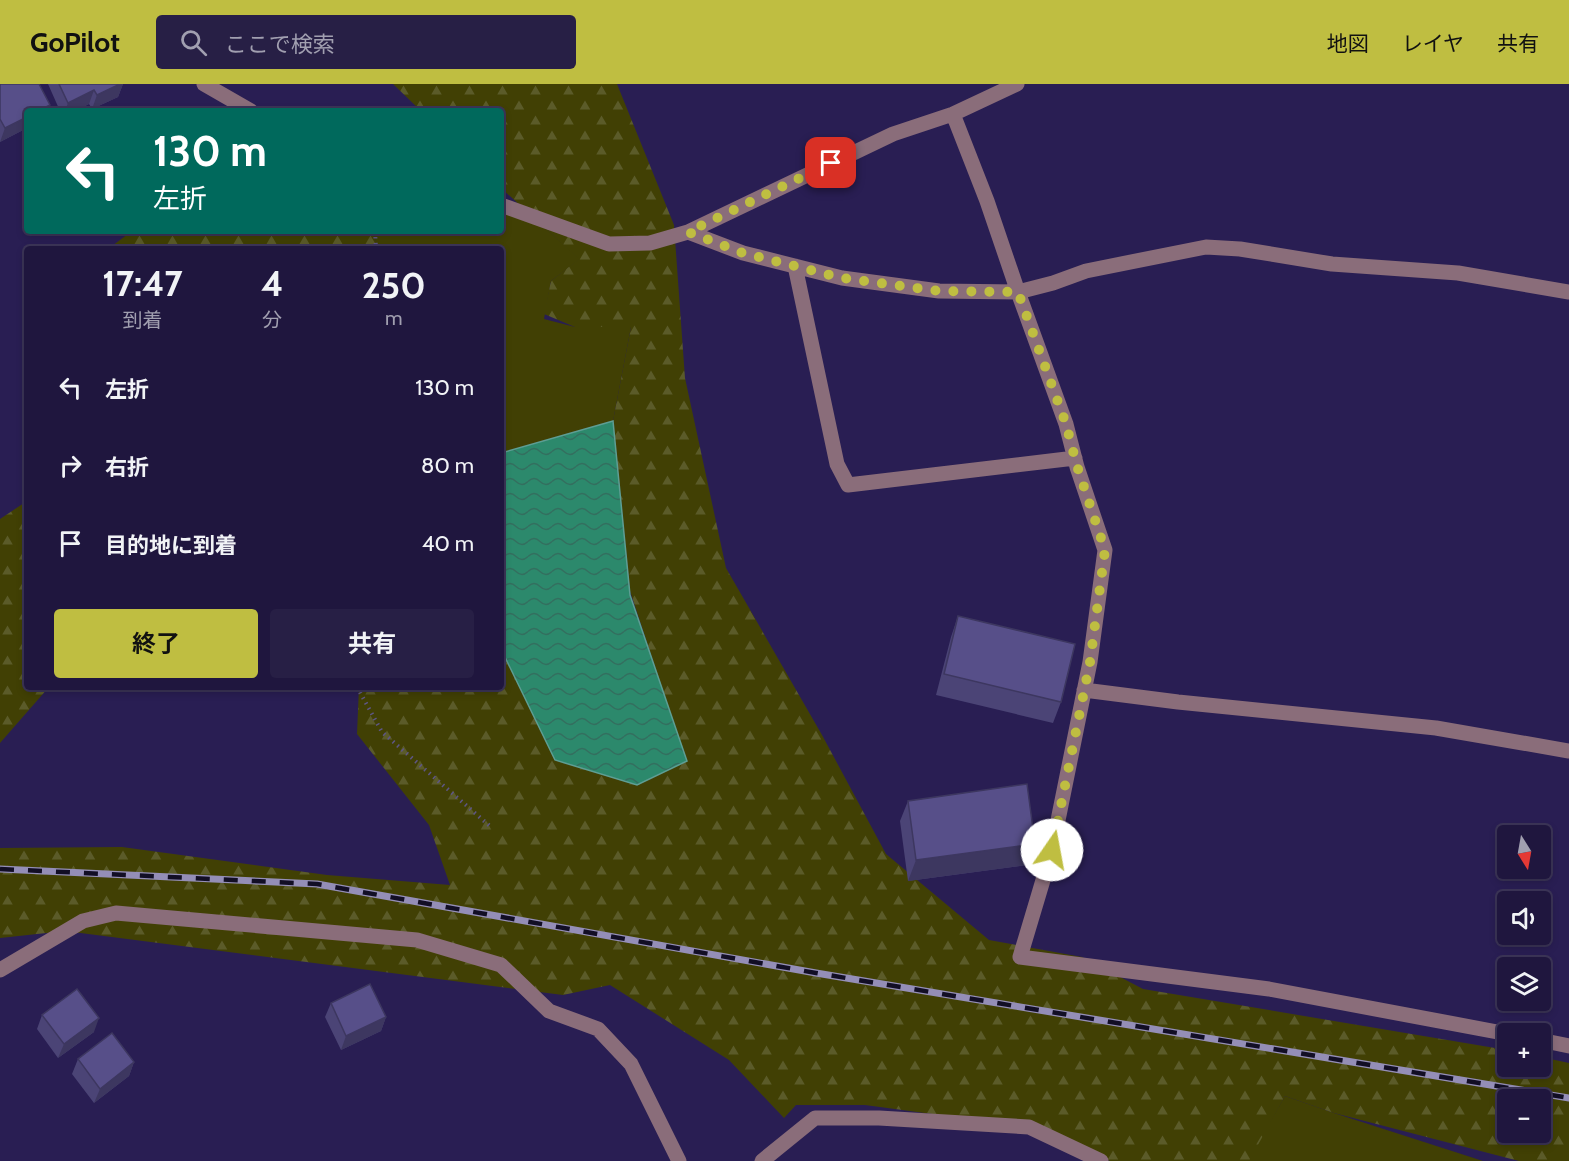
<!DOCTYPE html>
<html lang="ja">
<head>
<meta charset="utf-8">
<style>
  :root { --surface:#1f163e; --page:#271f45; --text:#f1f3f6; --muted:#a19fb0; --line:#3c3558; --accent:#bfbe41 }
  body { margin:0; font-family:Cabin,"Noto Sans JP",sans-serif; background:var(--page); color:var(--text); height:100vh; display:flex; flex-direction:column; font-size:22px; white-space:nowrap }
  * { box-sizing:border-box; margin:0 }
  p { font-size:20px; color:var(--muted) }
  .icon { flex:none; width:33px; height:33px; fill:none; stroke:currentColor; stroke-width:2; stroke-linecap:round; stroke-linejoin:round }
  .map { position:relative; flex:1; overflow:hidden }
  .details { position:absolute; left:24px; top:162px; width:480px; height:444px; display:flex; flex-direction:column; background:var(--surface); border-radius:6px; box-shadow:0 3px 9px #0003,0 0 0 2px var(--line) }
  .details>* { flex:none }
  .banner { position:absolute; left:24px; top:24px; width:480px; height:126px; border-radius:6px; box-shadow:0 3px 9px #0003,0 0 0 2px var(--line); background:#00695c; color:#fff; overflow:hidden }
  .needle { width:39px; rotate:169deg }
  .fabs { position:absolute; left:1497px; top:741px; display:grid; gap:12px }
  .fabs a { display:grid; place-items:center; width:54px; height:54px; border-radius:6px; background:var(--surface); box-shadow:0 3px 9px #0003,0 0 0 2px var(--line); font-size:30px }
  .pin { position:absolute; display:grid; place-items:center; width:51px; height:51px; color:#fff; margin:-26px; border-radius:12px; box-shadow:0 3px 9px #0006 }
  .me { position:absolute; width:66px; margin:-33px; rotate:12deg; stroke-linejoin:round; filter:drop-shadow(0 0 4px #0008) }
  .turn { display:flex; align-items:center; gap:21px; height:126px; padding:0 30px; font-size:27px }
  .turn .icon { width:78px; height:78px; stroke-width:2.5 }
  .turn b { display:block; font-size:42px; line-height:51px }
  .eta { display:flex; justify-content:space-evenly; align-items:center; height:102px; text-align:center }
  .eta b { font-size:36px; font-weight:700; line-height:42px }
  .button { display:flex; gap:12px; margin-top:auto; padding:12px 30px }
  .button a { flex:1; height:69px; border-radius:6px; background:var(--accent); color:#111; font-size:24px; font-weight:700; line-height:69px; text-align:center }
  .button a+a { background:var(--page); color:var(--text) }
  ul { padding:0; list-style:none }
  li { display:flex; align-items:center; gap:18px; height:78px; padding:0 30px }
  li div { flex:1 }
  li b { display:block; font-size:22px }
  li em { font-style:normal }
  header { display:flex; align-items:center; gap:36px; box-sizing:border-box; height:84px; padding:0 30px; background:var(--accent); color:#111 }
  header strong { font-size:28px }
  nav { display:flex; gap:33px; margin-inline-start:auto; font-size:21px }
  .search { width:420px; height:54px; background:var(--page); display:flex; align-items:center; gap:15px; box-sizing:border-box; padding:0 21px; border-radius:6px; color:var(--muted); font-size:22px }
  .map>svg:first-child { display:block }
</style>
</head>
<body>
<header>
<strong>GoPilot</strong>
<div class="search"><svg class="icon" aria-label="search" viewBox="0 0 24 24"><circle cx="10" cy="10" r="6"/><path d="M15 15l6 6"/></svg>ここで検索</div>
<nav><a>地図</a><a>レイヤ</a><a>共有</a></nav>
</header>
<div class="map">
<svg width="1569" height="1077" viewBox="0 0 1569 1077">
  <defs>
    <pattern id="forest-firs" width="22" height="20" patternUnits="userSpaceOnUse" patternTransform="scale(1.5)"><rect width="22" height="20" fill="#414004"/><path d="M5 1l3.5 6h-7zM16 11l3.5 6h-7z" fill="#5b5b29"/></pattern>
    <pattern id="water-waves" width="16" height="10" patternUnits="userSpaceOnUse" patternTransform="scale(1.5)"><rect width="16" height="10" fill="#2c896c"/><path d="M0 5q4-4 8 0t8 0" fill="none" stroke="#336f5f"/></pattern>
  </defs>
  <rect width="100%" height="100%" fill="#291e53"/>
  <path fill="#414004" d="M501,116L517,119L580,175L551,197L544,235L575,243H631L613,337L501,369V165H378L373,147H501Z
    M1285,1012L1334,1029L1483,1077H1247Z"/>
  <path fill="url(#forest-firs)" fill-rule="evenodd" d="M393,0H617L674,141L685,294L726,484L822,651L886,770L989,856L1082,873L1143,905L1507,966L1508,982H1540L1541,973L1569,979V1077H1519L1334,1029L1285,1012L1249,1077H1110L1029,1043L865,1021H796L784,1034L729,976L610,901L563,911L65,847L0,854V764L122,763L327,791L450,801L429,741L357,650L359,603H501V565L555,676L686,677L630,507L613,337L631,243H575L544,230L551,197L579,175L501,104V27H421ZM1508,1016H1540V1048H1508Z
    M132,147H373L378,165H108Z
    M27,417V603H49L0,659V435Z"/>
  <path fill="url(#water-waves)" stroke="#5e9e94" stroke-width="1.5" d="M613,337L630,511L687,677L637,701L555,676L501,565V369Z"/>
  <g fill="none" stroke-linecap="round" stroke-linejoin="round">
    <path stroke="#5e5685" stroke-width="4" stroke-dasharray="1.5 4.5" stroke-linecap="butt" d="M375,147L376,165
      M357,603L382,648L491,743"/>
    <path stroke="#8a6d7a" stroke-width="15" d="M204,0L251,27
      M953,30L987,117L1018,208L1066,340L1077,383L1105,466L1090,578L1052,766L1020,873L1269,905L1508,950
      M501,121L609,160L650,159L688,148L893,50L953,30L1017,0
      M688,148L743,169L842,194L939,207L1018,208L1053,199L1086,187L1206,163L1240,165L1332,180L1458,189L1569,208
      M795,182L837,380L848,401L1075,374
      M1084,606L1178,618L1436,644L1569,667
      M0,886L83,837L116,829L417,856L501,881L549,927L598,945L631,980L679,1077
      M1540,956L1569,962
      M762,1077L815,1034H879L1029,1043L1101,1077"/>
    <g stroke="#948eb7" stroke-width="7">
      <path id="rail" d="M0,785L317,800L816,889L1569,1014"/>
    </g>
    <use href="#rail" stroke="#120e25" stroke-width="4.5" stroke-dasharray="14" stroke-linecap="butt"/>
  </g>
  <path fill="#4b4476" d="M0,0L50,21L48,27H27V44L0,58Z
    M48,0H123L118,13L92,25L89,20L75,27H60Z
    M958,532L1061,618L1053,639L936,611L951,553Z
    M908,717L1035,760L1028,781L908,797L900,737Z
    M331,919L386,933L381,947L341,966L325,933Z
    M42,931L94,948L58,974L37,945Z
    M78,975L134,978L129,992L94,1019L72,990Z"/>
  <path fill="#3d3760" d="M120,0H123L118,13L92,25L97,11Z
    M94,6L89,20L75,27H65L68,19Z
    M50,21L48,27H38Z
    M27,33V44L0,58L5,44Z
    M1035,760L1028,781L908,797L916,776Z
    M386,933L381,947L341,966L346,952Z
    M99,934L94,948L58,974L64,960Z
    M134,978L129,992L94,1019L100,1005Z"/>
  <path fill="#574f89" stroke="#3d3760" stroke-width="1.5" d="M0,0H39L50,21L38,27H27V33L5,44L0,35Z
    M59,0H120L97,11L94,6L68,19Z
    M958,532L1075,560L1061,618L944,590Z
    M1027,700L1035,760L916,776L908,717Z
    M370,900L386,933L346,952L331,919Z
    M77,905L99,934L64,960L42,931Z
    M112,949L134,978L100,1005L78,975Z"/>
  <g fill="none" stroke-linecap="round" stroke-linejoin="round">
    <path stroke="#bfbe41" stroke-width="10" stroke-dasharray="0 18" d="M831,79L688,148L743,169L842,194L939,207L1018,208L1066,340L1077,382L1105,466L1090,578L1052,766"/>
  </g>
</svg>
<div class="fabs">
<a><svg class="needle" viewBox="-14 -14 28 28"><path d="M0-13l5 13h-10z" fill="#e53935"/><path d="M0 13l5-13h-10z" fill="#a19fb0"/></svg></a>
<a><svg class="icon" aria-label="sound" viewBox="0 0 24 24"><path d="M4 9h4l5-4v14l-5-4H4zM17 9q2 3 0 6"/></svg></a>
<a><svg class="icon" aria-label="layers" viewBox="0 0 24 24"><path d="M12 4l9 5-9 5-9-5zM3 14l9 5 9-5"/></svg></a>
<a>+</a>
<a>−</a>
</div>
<div class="pin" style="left:831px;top:79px;background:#d93025"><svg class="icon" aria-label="arrive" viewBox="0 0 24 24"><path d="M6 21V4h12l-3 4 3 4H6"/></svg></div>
<svg class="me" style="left:1052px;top:766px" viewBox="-20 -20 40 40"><circle r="19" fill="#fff"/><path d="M0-13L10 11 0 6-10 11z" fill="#bfbe41"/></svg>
<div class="banner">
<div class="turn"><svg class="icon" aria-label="left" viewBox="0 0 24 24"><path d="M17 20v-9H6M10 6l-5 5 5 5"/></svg><div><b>130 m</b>左折</div></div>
</div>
<section class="details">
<div class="eta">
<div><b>17:47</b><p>到着</p></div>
<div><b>4</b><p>分</p></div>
<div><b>250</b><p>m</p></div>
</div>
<ul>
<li><svg class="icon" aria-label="left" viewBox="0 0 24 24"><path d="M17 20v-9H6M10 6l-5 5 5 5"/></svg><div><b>左折</b></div><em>130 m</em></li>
<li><svg class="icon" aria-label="right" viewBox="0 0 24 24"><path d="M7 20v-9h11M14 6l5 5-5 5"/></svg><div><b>右折</b></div><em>80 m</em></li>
<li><svg class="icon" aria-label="arrive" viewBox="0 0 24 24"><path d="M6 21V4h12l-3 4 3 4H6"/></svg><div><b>目的地に到着</b></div><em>40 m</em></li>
</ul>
<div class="button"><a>終了</a><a>共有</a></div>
</section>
</div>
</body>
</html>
